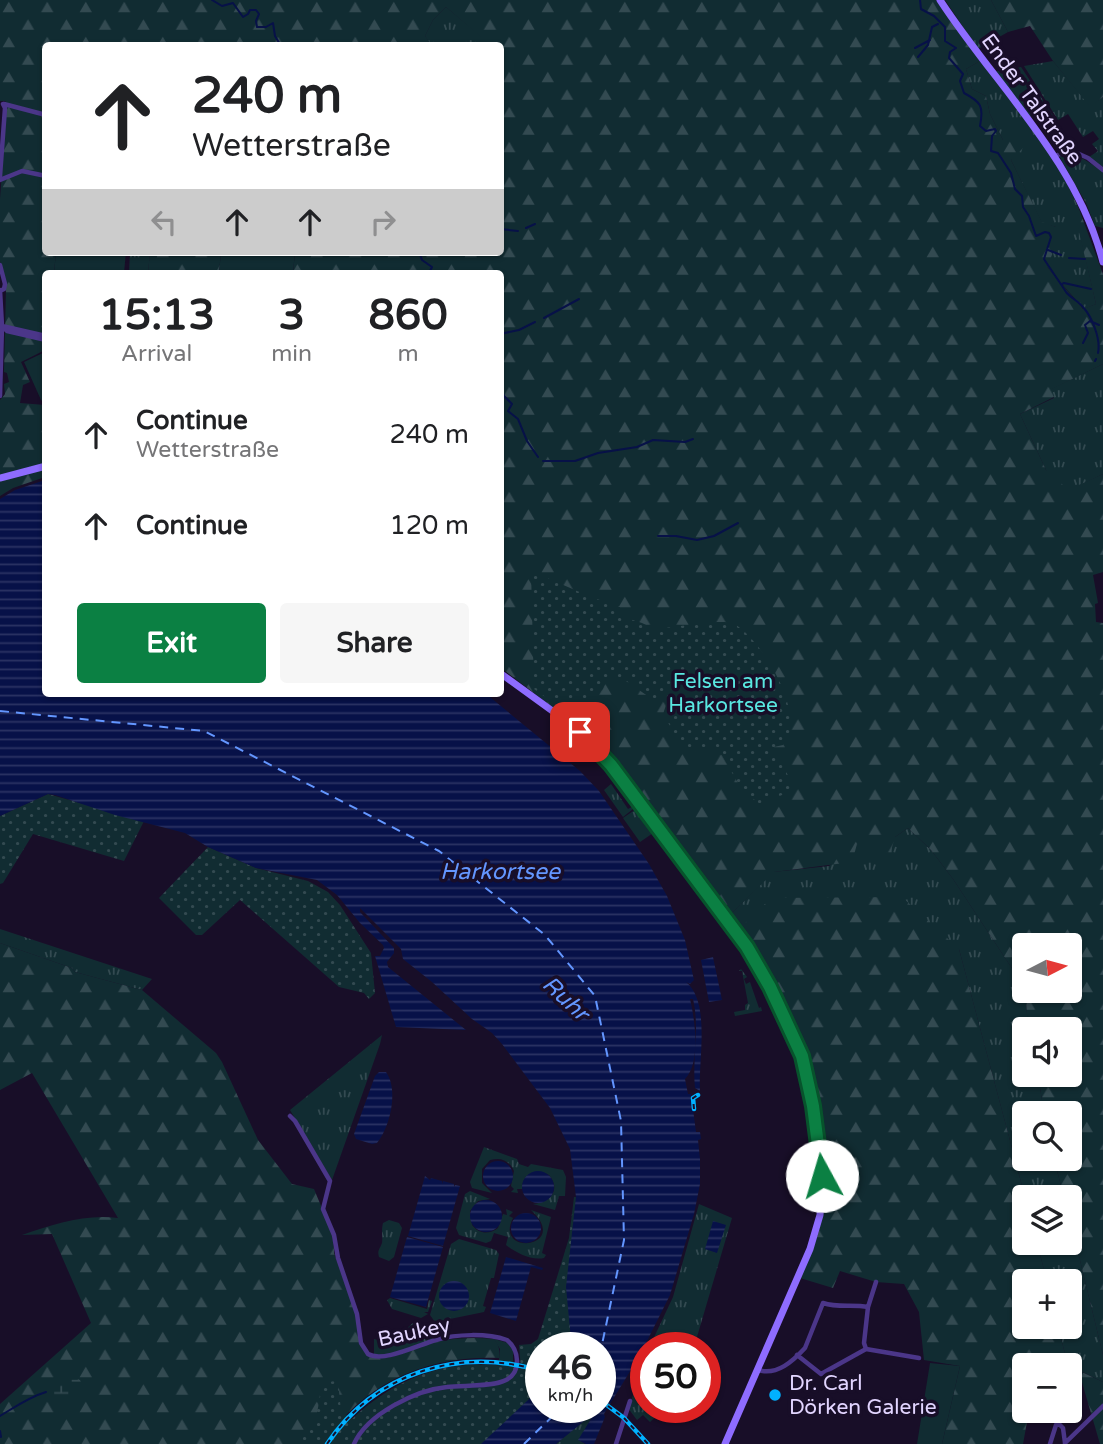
<!DOCTYPE html>
<html lang="en">
<head>
<meta charset="utf-8">
<style>
  :root { --surface:#fff; --page:#f6f6f6; --text:#202124; --muted:#757577; --accent:#0b8043 }
  body { margin:0; font-family:"Varela Round",sans-serif; background:var(--page); color:var(--text); height:100vh; display:flex; flex-direction:column; font-size:26px; white-space:nowrap }
  * { box-sizing:border-box; margin:0 }
  p { font-size:23px; color:var(--muted) }
  .icon { flex:none; width:38px; height:38px; fill:none; stroke:currentColor; stroke-width:2; stroke-linecap:round; stroke-linejoin:round }
  .map { position:relative; flex:1; overflow:hidden }
  .side { position:absolute; left:42px; top:270px; width:462px; height:427px; display:flex; flex-direction:column; background:var(--surface); border-radius:7px; box-shadow:0 2px 5px #0004 }
  .side>* { flex:none }
  .top-card { position:absolute; left:42px; top:42px; width:462px; height:214px; border-radius:7px; box-shadow:0 2px 5px #0004; background:#fff; color:var(--text); overflow:hidden }
  .needle { width:46px; rotate:84deg }
  .fabs { position:absolute; left:1012px; top:933px; display:grid; gap:14px }
  .fabs a { display:grid; place-items:center; width:70px; height:70px; border-radius:7px; background:var(--surface); box-shadow:0 2px 5px #0004; font-size:35px }
  .speed { position:absolute; left:525px; top:1332px; display:flex; gap:14px; font-size:35px; font-weight:700; text-align:center }
  .speed>* { display:grid; place-content:center; width:91px; height:91px; border-radius:50%; background:var(--surface); box-shadow:0 2px 5px #0004; line-height:1 }
  .speed small { font-size:18px; font-weight:400 }
  .speed .limit { border:10px solid #d22; background:#fff; color:#111 }
  .pin { position:absolute; display:grid; place-items:center; width:60px; height:60px; color:#fff; margin:-30px; border-radius:14px; box-shadow:0 4px 10px #0006 }
  .me { position:absolute; width:77px; margin:-38px; rotate:354deg; stroke-linejoin:round; filter:drop-shadow(0 0 5px #0008) }
  .turn { display:flex; align-items:center; gap:24px; height:147px; padding:0 35px; font-size:32px }
  .turn .icon { width:91px; height:91px; stroke-width:2.5 }
  .turn b { display:block; font-size:49px; line-height:60px }
  .lanes { display:flex; align-items:center; height:66px; padding:0 35px; background:#0003; justify-content:center; gap:35px; direction:ltr }
  .lanes .off { opacity:.35 }
  .eta { display:flex; justify-content:space-evenly; align-items:center; height:119px; text-align:center }
  .eta b { font-size:42px; font-weight:700; line-height:49px }
  .cta { display:flex; gap:14px; margin-top:auto; padding:14px 35px }
  .cta a { flex:1; height:80px; border-radius:7px; background:var(--accent); color:#fff; font-size:28px; font-weight:700; line-height:80px; text-align:center }
  .cta a+a { background:var(--page); color:var(--text) }
  ul { padding:0; list-style:none }
  li { display:flex; align-items:center; gap:21px; height:91px; padding:0 35px }
  li div { flex:1 }
  li b { display:block; font-size:26px }
  li em { font-style:normal }
  .map>svg:first-child { display:block }
</style>
</head>
<body>
<div class="map">
<svg width="1103" height="1444" viewBox="0 0 1103 1444">
  <defs>
    <pattern id="grass-tufts" width="24" height="20" patternUnits="userSpaceOnUse" patternTransform="scale(1.75)"><rect width="24" height="20" fill="#112c32"/><path d="M3 7l-1-3M5 7V3M7 7l1-3M15 17l-1-3M17 17v-4M19 17l1-3" fill="none" stroke="#334a51"/></pattern>
    <pattern id="forest-firs" width="22" height="20" patternUnits="userSpaceOnUse" patternTransform="scale(1.75)"><rect width="22" height="20" fill="#112c32"/><path d="M5 1l3.5 6h-7zM16 11l3.5 6h-7z" fill="#334a51"/></pattern>
    <pattern id="wetland-marsh" width="20" height="14" patternUnits="userSpaceOnUse" patternTransform="scale(1.75)"><rect width="20" height="14" fill="#112c32"/><path d="M1 5h8M5 5V1M11 12h8M15 12V8" fill="none" stroke="#334a51"/></pattern>
    <pattern id="park-dots" width="8" height="8" patternUnits="userSpaceOnUse" patternTransform="scale(1.75)"><rect width="8" height="8" fill="#112c32"/><path d="M2 2h.1M6 6h.1" fill="none" stroke="#334a51" stroke-width="1.8" stroke-linecap="round"/></pattern>
    <pattern id="water-rules" width="6" height="5" patternUnits="userSpaceOnUse" patternTransform="scale(1.75)"><rect width="6" height="5" fill="#071148"/><path d="M0 2.5h6" fill="none" stroke="#2b3363"/></pattern>
  </defs>
  <rect width="100%" height="100%" fill="#180e28"/>
  <path fill="url(#grass-tufts)" d="M945,0H991L1008,32L978,49Z
    M446,7L483,38L477,45L432,46L425,36L433,20Z
    M980,61C1016,108 1056,154 1079,209L1075,212L1096,304L1084,309L1047,267L1056,227L1042,223L1011,160L1019,140H1003L990,114L986,96L972,89L966,69Z
    M1053,61L1090,106L1103,97V169L1089,157L1098,151L1092,144L1099,139L1093,131L1083,137L1068,114L1058,120L1024,66Z
    M1021,67L1054,117L1053,122L1045,127L1037,119L1027,114L993,72Z
    M1070,151L1103,171V228L1095,226L1086,203L1059,156Z
    M130,252H150L148,273H129Z
    M1103,364V474L1066,492L1046,470L1020,414L1054,398L1051,389Z
    M611,784L628,809L632,807L633,809L623,817L604,790Z
    M639,807L656,831L640,842L623,818Z
    M908,828L931,850L953,879L1015,973L1026,1000L1028,1029H1024V1074L1038,1075L1044,1113H1024V1158L1054,1159L1064,1197H1025L959,949L737,931L728,917L773,872L829,866L857,844L895,837Z
    M0,929L152,979L142,990L75,972L72,968L0,943Z
    M741,969L747,977L744,979L746,984L750,982L751,985L759,1008L761,1007L762,1011L735,1016L734,1012L745,1010V1005L748,1003L742,971H739Z
    M382,1035L380,1044L332,1180L290,1110Z
    M484,1147L517,1159L519,1164L528,1167L531,1164L563,1170L566,1177L565,1196H559L555,1210L533,1204C549,1203 562,1191 549,1175C535,1167 522,1174 522,1189H517L518,1193L511,1192L514,1189L511,1186L514,1171C509,1160 501,1157 490,1160L482,1169V1183L492,1193L472,1188L470,1182Z
    M470,1191L490,1199L478,1201L470,1211L472,1225C479,1234 489,1235 498,1228L503,1214L507,1215L506,1209L513,1212L509,1216L513,1218C493,1257 572,1248 531,1210L551,1217L542,1253L546,1255L544,1258C531,1261 515,1252 506,1245L508,1237L494,1233L491,1241L486,1243L459,1235L456,1228L465,1194Z
    M699,1204L732,1218L694,1347L649,1348L673,1297Z
    M1069,1215L1103,1355V1382L1068,1365L1058,1327L1069,1326V1281H1047L1037,1243L1069,1242Z
    M389,1220L399,1223L402,1228L394,1257L389,1261L379,1257C377,1250 380,1249 382,1243C383,1237 381,1231 383,1223Z
    M459,1239L496,1250L499,1254L494,1278H491L483,1306L486,1307L484,1312L435,1322L430,1315L451,1244Z
    M390,1298L427,1309L429,1300L432,1301L428,1312H424L428,1314L421,1318L392,1309L387,1300Z
    M414,1322L431,1326L434,1339L384,1356H374V1339L400,1345L407,1340L411,1332L406,1331L405,1333L406,1329Z
    M494,1339L508,1343L513,1350V1368L497,1380L500,1349Z
    M646,1353V1407H666L650,1422L643,1415L637,1420L628,1408L640,1377Z
    M588,1414L591,1419L579,1440L585,1444H556L582,1422Z"/>
  <path fill="url(#forest-firs)" fill-rule="evenodd" d="M0,0H936L980,61L966,69L972,89L986,96L990,114L1003,140H1019L1025,146L1011,160L1042,222L1056,227L1060,235L1047,267L1083,309L1096,304L1074,211L1079,209L1103,274V364L1052,389L1054,397L1020,414L1046,470L1057,475L1066,491L1103,474V572L1093,575L1098,603L1095,604L1096,622L1103,623V1355L1069,1215V1197H1064L1054,1159L1069,1158V1113H1044L1038,1075L1069,1074V1029H1028L1026,1000L1015,973L953,879L931,850L908,828L895,837L890,854L857,844L852,862L774,872L728,917L601,747L587,733L501,668L500,273H293L295,252H500V46L477,45L482,38L446,7L433,20L425,36L432,45L46,46V252H56L54,273H46L45,350L21,362L30,382L23,385L20,403L45,405V465L0,476V400L5,394L4,384L9,382L7,373L4,372L6,289L0,261V199L7,104L5,101H0ZM1024,945H1069V990H1024Z
    M991,0H1103V97L1090,107L1053,61L1030,26L1008,32Z
    M150,252H221L219,273H148Z
    M45,468V477L13,488L0,496V481Z
    M902,897L959,949L1025,1197L1024,1242L1037,1243L1047,1281H1024V1326L1058,1327L1068,1365H1024V1410L1029,1411L1023,1444H942L960,1366L924,1360L919,1312L904,1284L876,1282L840,1271L833,1288L800,1278L818,1234L824,1210L823,1148L814,1091L798,1035L764,970L737,931L771,898Z
    M0,943L72,968L75,972L142,990L216,1053L222,1062L258,1140L292,1184L314,1189C322,1210 335,1231 334,1253L356,1314L363,1350L370,1357C392,1363 417,1345 439,1341C456,1338 476,1337 494,1339C499,1345 500,1350 499,1358C427,1355 363,1383 323,1444H0V1404L91,1323L52,1234L22,1235C54,1224 85,1214 118,1218L32,1073L0,1090Z
    M1069,1366L1103,1382V1444H1100L1079,1372H1069Z"/>
  <path fill="url(#wetland-marsh)" d="M73,1377L80,1380L83,1387L81,1391L75,1393L74,1400L70,1403H50L46,1392L47,1385Z"/>
  <path fill="url(#park-dots)" d="M531,571L591,597L620,607V616L642,623L659,631L664,628C679,627 723,618 734,624C762,639 809,718 783,745L774,747L795,790L759,804L739,785L722,755L707,749L690,752L679,741L663,714L667,702L660,697L652,699L626,681L606,677L603,689C590,699 589,711 587,727L534,689Z
    M48,794L144,821L124,861L33,834L3,883L0,884V816Z
    M208,847L256,868L308,881L328,892L340,905L371,953L375,993L369,999L364,993L339,987L240,900L202,935H196L159,898Z
    M574,1197L588,1198L582,1347L541,1348V1403L494,1444H292C321,1423 316,1415 322,1382L338,1381L341,1411L352,1419C400,1374 456,1355 521,1369L519,1345L531,1344L538,1339L569,1238Z"/>
  <path fill="#112c32" d="M56,252H126L124,273H54Z
    M221,252H295L293,273H219Z
    M45,352L46,403H45L41,400L24,362Z
    M930,1363L960,1366L942,1444H917Z"/>
  <path fill="url(#water-rules)" d="M45,480L46,693H485L580,771L599,791L649,864L667,896L685,940L694,980L690,984L686,982C711,1002 698,1061 700,1091L695,1088C692,1058 700,1029 693,999H690C695,1020 701,1063 685,1079L688,1094H691L696,1132H700L701,1139L698,1140L700,1159V1184L694,1214L670,1295L640,1355L604,1414L605,1417L594,1444H586L578,1440L591,1419L588,1414L583,1422L556,1444H481L541,1388V1407H600V1348L570,1347L571,1340L566,1287L576,1197L570,1149L550,1108L502,1044L492,1033L472,1019L432,982L403,959L401,949L360,908V912L394,948V953L387,962L388,967L466,1030L396,1027L375,956H380L384,948L383,945L360,923L337,895L317,880L256,868L208,847L185,833L115,815L55,795L48,794L0,816V499L15,490Z
    M713,957L722,1000L709,1002L701,960Z
    M379,1072H386C399,1090 390,1127 377,1143L372,1144L356,1139L354,1134L375,1076Z
    M483 1176a15 15 0 1 1 30 0a15 15 0 1 1-30 0Z
    M522 1187a16 16 0 1 1 32 0a16 16 0 1 1-32 0Z
    M425,1176L430,1180L431,1178L442,1181V1184L443,1181L454,1184V1187L455,1185L460,1186L443,1246L408,1236Z
    M470 1216a16 16 0 1 1 32 0a16 16 0 1 1-32 0Z
    M511 1228a15 15 0 1 1 30 0a15 15 0 1 1-30 0Z
    M713,1221L726,1225L717,1253L705,1249Z
    M407,1237L443,1247L426,1307L390,1297Z
    M506,1257L543,1268L542,1270L531,1267L516,1321L490,1313Z
    M439 1296a15 15 0 1 1 30 0a15 15 0 1 1-30 0Z"/>
  <g fill="none" stroke-linecap="round" stroke-linejoin="round">
    <path stroke="#071148" stroke-width="2" d="M212,0L222,6L233,3L243,17L248,14L250,10H256L259,14L256,21L257,27H266L273,23L275,36L281,46
      M920,0L921,9L934,16L945,27V41L956,48L950,52L949,58L963,74L960,81L964,93C981,102 984,106 980,126L986,131L995,129L996,131L992,136L991,151L998,153L1011,173L1015,189L1022,196L1023,207L1029,216L1036,236L1045,232L1049,233L1051,237L1044,259C1051,270 1059,281 1066,292C1071,298 1078,301 1083,307C1092,317 1101,339 1098,353
      M915,48L930,40
      M918,57L928,45L932,27L938,24
      M526,228L535,224
      M500,229L518,231
      M1048,250L1061,255
      M419,252L422,260L432,267L429,273
      M1069,258L1085,259
      M1062,284L1064,283L1091,289
      M544,318L579,299
      M500,334L519,330L535,322
      M1083,343L1088,333L1085,325L1090,321L1099,325
      M1095,361L1096,359
      M500,384L504,396L512,404L508,411L518,419L527,441L538,457
      M543,461H575L598,453L637,447L653,440L685,442L693,439
      M658,536H676L697,540L714,536L738,523
      M0,1416C15,1407 29,1397 46,1392
      M0,1431L1,1437"/>
    <path stroke="#6396ff" stroke-width="2" stroke-dasharray="9 7" stroke-linecap="butt" d="M0,711L204,731L439,851L545,935L595,996L621,1121L624,1240L600,1354
      M524,1444L562,1407"/>
    <path stroke="#4b3689" stroke-width="4.5" d="M4,104L46,115
      M1055,156L1070,150L1088,158L1103,170
      M0,176L5,108L3,104
      M0,180L22,171L46,176
      M0,265L5,284L4,289L0,291
      M0,290L2,326L0,396
      M2,326L46,336
      M3,327L7,331L46,340
      M290,1116L295,1121L330,1181L323,1209L334,1235L338,1258L357,1314L361,1343L368,1354C383,1363 418,1345 436,1340C456,1334 487,1333 507,1340C519,1350 522,1372 506,1380C493,1387 463,1385 447,1387C416,1390 367,1414 354,1444
      M866,1349L864,1343L868,1307L876,1282
      M866,1349L919,1358
      M797,1355L821,1374L866,1349
      M758,1370C777,1376 793,1361 805,1348L823,1303C838,1308 853,1304 868,1307
      M1065,1443L1103,1406
      M616,1444L630,1401
      M1050,1444L1056,1425L1059,1424L1063,1428L1065,1443"/>
    <path stroke="#8e6cff" stroke-width="7" d="M940,0C996,86 1076,159 1103,262
      M0,478L46,466
      M500,673L580,731L611,765L747,947L770,987L802,1056L810,1092L819,1153L822,1189L820,1215L810,1249L725,1444"/>
    <g stroke="#01b1ff" stroke-width="4.5">
      <path id="rail" d="M694,1109L693,1098L698,1095
        M600,1400L624,1418L648,1444
        M327,1444C375,1373 459,1346 541,1371"/>
    </g>
    <use href="#rail" stroke="#180e28" stroke-width="2" stroke-dasharray="5" stroke-linecap="butt"/>
  </g>
  <g fill="none" stroke-linecap="round" stroke-linejoin="round">
    <g stroke="#07532c" stroke-width="18">
      <path id="route" d="M580,732L611,765L747,947L770,987L802,1056L813,1106L822,1176"/>
    </g>
    <use href="#route" stroke="#0b8043" stroke-width="12"/>
  </g>
  <circle fill="#01b1ff" stroke="#180e28" stroke-width="2.5" cx="775" cy="1395" r="7"/>
  <g text-anchor="middle" stroke-width="7" stroke-linejoin="round" paint-order="stroke">
    <g font-size="21" fill="#e2d5ff" stroke="#180e28">
      <text transform="translate(1032 99) rotate(54)" y="7">Ender Talstraße</text>
      <text transform="translate(414 1332) rotate(-12)" y="7">Baukey</text>
    </g>
    <g font-size="21" fill="#59e7e1" stroke="#180e28">
      <text x="723" y="688">Felsen am<tspan x="723" dy="24">Harkortsee</tspan></text>
    </g>
    <g font-size="21" fill="#e2d5ff" stroke="#180e28" text-anchor="start">
      <text x="789" y="1390">Dr. Carl<tspan x="789" dy="24">Dörken Galerie</tspan></text>
    </g>
    <g font-size="23" font-style="italic" fill="#6396ff" stroke="#180e28">
      <text x="500" y="879">Harkortsee</text>
      <text transform="translate(566 998) rotate(43)" y="8">Ruhr</text>
    </g>
  </g>
</svg>
<div class="fabs">
<a><svg class="needle" viewBox="-14 -14 28 28"><path d="M0-13l5 13h-10z" fill="#e53935"/><path d="M0 13l5-13h-10z" fill="#757577"/></svg></a>
<a><svg class="icon" aria-label="sound" viewBox="0 0 24 24"><path d="M4 9h4l5-4v14l-5-4H4zM17 9q2 3 0 6"/></svg></a>
<a><svg class="icon" aria-label="search" viewBox="0 0 24 24"><circle cx="10" cy="10" r="6"/><path d="M15 15l6 6"/></svg></a>
<a><svg class="icon" aria-label="layers" viewBox="0 0 24 24"><path d="M12 4l9 5-9 5-9-5zM3 14l9 5 9-5"/></svg></a>
<a>+</a>
<a>−</a>
</div>
<div class="speed"><div>46<small>km/h</small></div><div class="limit">50</div></div>
<div class="pin" style="left:580px;top:732px;background:#d93025"><svg class="icon" aria-label="arrive" viewBox="0 0 24 24"><path d="M6 21V4h12l-3 4 3 4H6"/></svg></div>
<svg class="me" style="left:822px;top:1176px" viewBox="-20 -20 40 40"><circle r="19" fill="#fff"/><path d="M0-13L10 11 0 6-10 11z" fill="#0b8043"/></svg>
<div class="top-card">
<div class="turn"><svg class="icon" aria-label="ahead" viewBox="0 0 24 24"><path d="M12 20V5M6 11l6-6 6 6"/></svg><div><b>240 m</b>Wetterstraße</div></div>
<div class="lanes"><svg class="icon off" aria-label="left" viewBox="0 0 24 24"><path d="M17 20v-9H6M10 6l-5 5 5 5"/></svg><svg class="icon" aria-label="ahead" viewBox="0 0 24 24"><path d="M12 20V5M6 11l6-6 6 6"/></svg><svg class="icon" aria-label="ahead" viewBox="0 0 24 24"><path d="M12 20V5M6 11l6-6 6 6"/></svg><svg class="icon off" aria-label="right" viewBox="0 0 24 24"><path d="M7 20v-9h11M14 6l5 5-5 5"/></svg></div>
</div>
<section class="side">
<div class="eta">
<div><b>15:13</b><p>Arrival</p></div>
<div><b>3</b><p>min</p></div>
<div><b>860</b><p>m</p></div>
</div>
<ul>
<li><svg class="icon" aria-label="ahead" viewBox="0 0 24 24"><path d="M12 20V5M6 11l6-6 6 6"/></svg><div><b>Continue</b><p>Wetterstraße</p></div><em>240 m</em></li>
<li><svg class="icon" aria-label="ahead" viewBox="0 0 24 24"><path d="M12 20V5M6 11l6-6 6 6"/></svg><div><b>Continue</b></div><em>120 m</em></li>
</ul>
<div class="cta"><a>Exit</a><a>Share</a></div>
</section>
</div>
</body>
</html>
